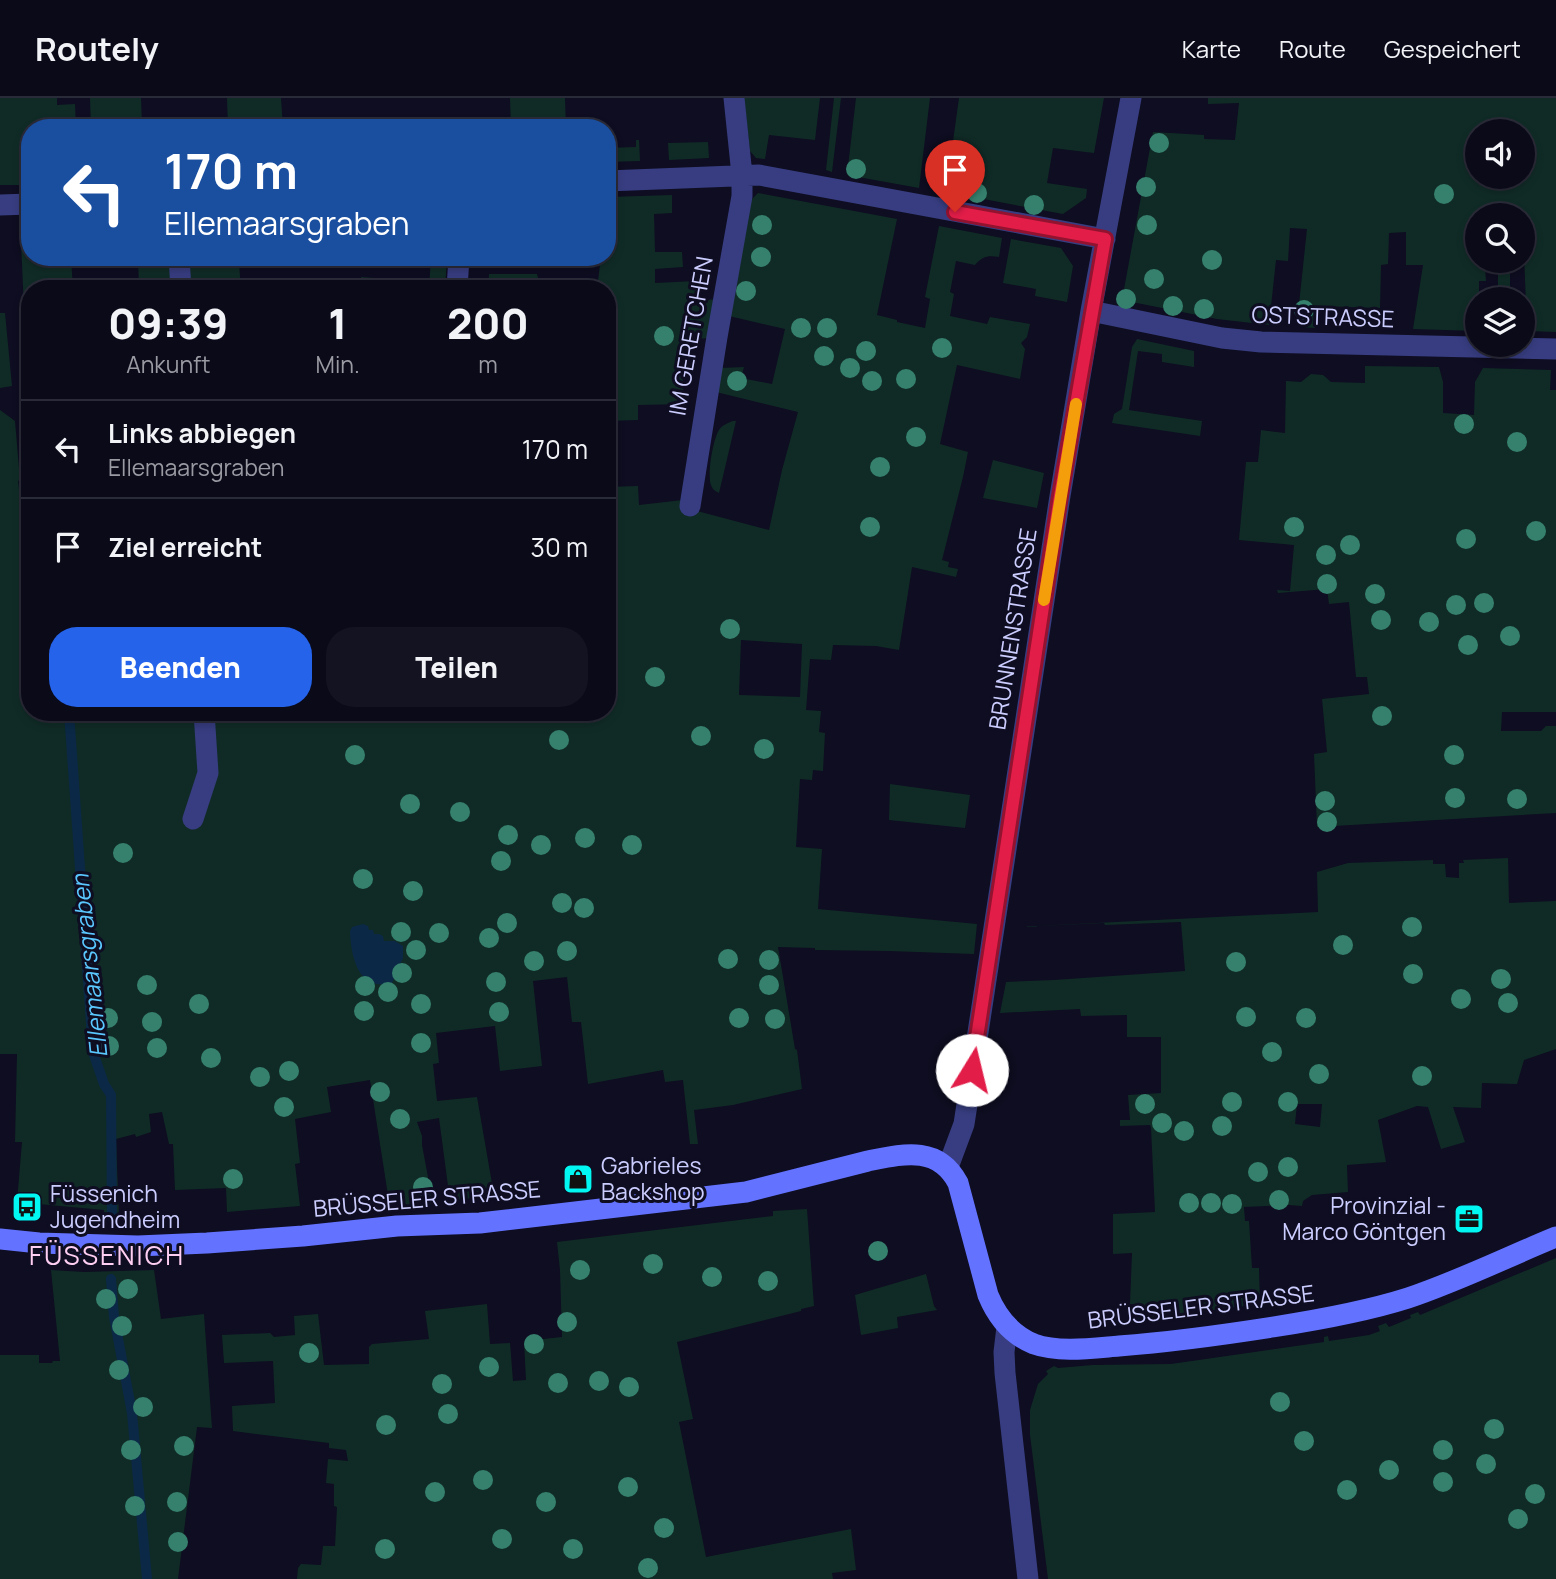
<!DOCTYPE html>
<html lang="de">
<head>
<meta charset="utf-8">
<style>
  :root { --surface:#0a0a19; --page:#131322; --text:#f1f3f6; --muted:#999aa2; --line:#2a2b38; --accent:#2563eb }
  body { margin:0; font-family:Manrope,sans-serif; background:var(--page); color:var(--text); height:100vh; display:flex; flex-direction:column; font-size:26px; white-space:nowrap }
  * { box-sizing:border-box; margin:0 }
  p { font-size:23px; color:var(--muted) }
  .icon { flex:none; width:38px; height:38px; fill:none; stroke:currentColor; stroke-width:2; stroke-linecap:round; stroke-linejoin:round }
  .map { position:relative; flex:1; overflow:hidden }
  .drawer { position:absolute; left:21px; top:182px; width:595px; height:441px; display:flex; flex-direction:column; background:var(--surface); border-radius:28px; box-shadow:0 4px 10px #0003,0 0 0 2px var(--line) }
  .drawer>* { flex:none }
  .hud { position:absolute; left:21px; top:21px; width:595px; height:147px; border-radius:28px; box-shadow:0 4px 10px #0003,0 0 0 2px var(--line); background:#1a4fa0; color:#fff; overflow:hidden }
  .buttons { position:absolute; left:1465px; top:21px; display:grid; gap:14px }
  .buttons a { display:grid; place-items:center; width:70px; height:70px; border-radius:50%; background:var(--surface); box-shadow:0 4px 10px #0003,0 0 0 2px var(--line); font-size:35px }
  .pin { position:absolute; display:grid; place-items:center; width:60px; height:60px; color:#fff; margin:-72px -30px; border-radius:50% 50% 50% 0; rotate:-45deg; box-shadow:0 0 7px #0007 }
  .pin .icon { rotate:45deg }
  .me { position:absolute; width:77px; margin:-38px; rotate:9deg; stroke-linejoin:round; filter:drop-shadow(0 0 5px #0008) }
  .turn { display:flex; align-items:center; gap:24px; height:147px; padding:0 28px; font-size:32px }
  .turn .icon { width:91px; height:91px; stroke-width:2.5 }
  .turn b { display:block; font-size:49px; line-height:60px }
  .eta { display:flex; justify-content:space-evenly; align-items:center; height:119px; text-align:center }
  .eta b { font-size:42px; font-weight:800; line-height:49px }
  .button { display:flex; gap:14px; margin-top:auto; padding:14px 28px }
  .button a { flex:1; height:80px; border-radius:28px; background:var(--accent); color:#fff; font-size:28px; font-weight:800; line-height:80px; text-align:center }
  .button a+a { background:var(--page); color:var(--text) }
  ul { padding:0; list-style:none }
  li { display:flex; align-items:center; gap:21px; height:98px; padding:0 28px; border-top:2px solid var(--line) }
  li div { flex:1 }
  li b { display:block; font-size:26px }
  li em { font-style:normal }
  header { display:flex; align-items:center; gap:42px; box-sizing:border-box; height:98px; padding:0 35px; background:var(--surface); border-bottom:2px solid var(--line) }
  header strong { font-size:33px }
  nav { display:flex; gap:38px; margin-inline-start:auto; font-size:24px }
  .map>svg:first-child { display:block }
</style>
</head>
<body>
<header>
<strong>Routely</strong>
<nav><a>Karte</a><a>Route</a><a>Gespeichert</a></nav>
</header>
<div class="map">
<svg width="1556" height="1481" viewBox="0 0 1556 1481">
  <rect width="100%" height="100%" fill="#0e0d21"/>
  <path fill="#102b26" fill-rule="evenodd" d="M0,0H57V7L75,6L76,30H30V79H23V87H0Z
    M90,0H141L142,28H145V30H91Z
    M227,0H281L283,30H228Z
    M510,0H565L566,30H511Z
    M744,0H820L815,42L769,37L765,61L756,60L750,53Z
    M834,0H841L832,74L826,72Z
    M856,0H930L919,90L847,77Z
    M959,0H1104L1094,55L1053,50L1047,85L1087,91L1086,100L1063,116L946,94Z
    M1208,0H1556V234L1527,233L1524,155L1528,154V124L1523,123L1522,117H1477V163L1485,169L1486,183H1479V201H1477V233L1413,231L1423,167H1406V134L1389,135L1388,166L1381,167L1380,210L1318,208L1315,230L1301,229L1297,225L1307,131L1290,130L1288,163L1276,162L1269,227L1217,221L1122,202L1153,34L1204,37V41L1235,42L1239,5L1208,6ZM1477,33H1522V79H1477Z
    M636,42H639L640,63L607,64V50L636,49Z
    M708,44L709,60L669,62L668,45Z
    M758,95L897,121L877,217L897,222V224L925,230L930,201L925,199L939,128L1002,140L999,159C989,157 982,158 975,167L956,163L950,194L954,196L950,218L987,226L990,219L1030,226L1027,239L1021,245L1025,251L1020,281L957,267L940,346L968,354L963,379L942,462L949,464L948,469L958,471L956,479L912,469L899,552L876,548L833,547L831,562L810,561L806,612L821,613L819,634L825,635L823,673L813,672L812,682L800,681L796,749L822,751L818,811L977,826L974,856L889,853L815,852V850L778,849L795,951L797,952L802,991L733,1007L694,1012L698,1046H690L683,982L665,984L663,972L588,986L581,924H572L567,879L533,883L542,968L500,973L495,928L436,935L439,965L433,966L437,1003L477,999L494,1097L450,1103L439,1020L417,1024L422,1038V1047L433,1106L390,1110L370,982L327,989L331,1014L295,1021L300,1065L295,1066L300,1108L227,1114L226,1090L175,1092L173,1046H169L162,1014L149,1016L151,1034L136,1039L135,1036L116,1041L119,1119H104V1112L17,1104L22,1044H15L17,956H0V312L15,323L20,382L18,383L22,416L30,415V614H607V389L638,388L639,407L683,402L697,413L769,432L782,372L798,314L716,294L720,270L744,269L741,280L772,286L785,231L729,218L749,104ZM741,542L802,546L800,599L739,597Z
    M672,97V115L654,116L655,154H682L683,169L655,171V185L696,183L697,203L717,201L710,240L681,242L684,306L638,307V322L607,323V191H597L601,159H607L609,99Z
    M25,137H30V159H71L73,191H30V242L24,211L21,144L22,139Z
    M1011,141L1061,150L1073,168L1067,204L1035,198L1036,191L1003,185Z
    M138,159H246L247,164L239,165L241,191H139Z
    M431,159H447L445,191H429Z
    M1495,163H1510V201H1498V176Z
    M489,176H537L538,180H581L580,191H488Z
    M361,179L401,182L400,191H360Z
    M0,215H5L12,288L0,290Z
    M1137,241L1194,253V269L1162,264V256L1138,253L1129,312L1202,323L1200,338L1112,325L1114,316L1122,311L1132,249Z
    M1365,268L1439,269L1443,284V315L1474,317L1475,284L1483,270L1551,272L1550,292H1556V614H1502L1501,633H1541L1546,628H1556V715L1317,729L1314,656L1327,654L1322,601L1369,596L1367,579H1356L1349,504L1329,506L1327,491L1278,495L1277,492L1290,493L1294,447L1239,442L1246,364H1258L1261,332L1285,335L1286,283L1301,284L1311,276L1323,277L1331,284L1365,285Z
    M733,323H736L719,395C714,392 713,392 711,387C707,377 713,341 719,332C722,327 728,325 733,323Z
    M993,362L1044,375L1037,410L983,400Z
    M890,686L970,697L965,730L889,722Z
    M1508,760L1509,805L1556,803V951L1524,962L1517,986L1482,985L1481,1010L1453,1009L1465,1044L1441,1051L1428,1009L1417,1008L1378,1022L1386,1064L1347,1067L1348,1094L1312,1097L1303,1103L1302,1108L1289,1107L1244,1109L1245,1123H1249L1252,1170H1259L1260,1206L1138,1222L1133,1206H1130L1132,1155L1113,1156V1116L1155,1114L1151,1030L1150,1027L1120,1028V1022H1130L1128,997L1161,995V939H1127V917L1081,918L1080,911L1000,915L1006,884L1054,882L1185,873L1181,824L1105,827L1104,825L1015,829L1318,814L1317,774L1348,765L1433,762V766H1445L1446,779L1459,780V765H1464L1463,762ZM1322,1006L1320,1029L1295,1026L1297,1006Z
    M807,1111L814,1208L801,1211V1213L677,1244L693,1321L679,1324L706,1459L851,1431L856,1472L832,1475L833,1481H297L298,1470L301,1466L321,1467L323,1448H335L337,1409L334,1408V1386L326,1385L328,1361L348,1363L346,1352L329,1350V1345L233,1333L232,1308L275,1305L273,1263L224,1265L222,1237L270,1235L274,1239L295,1237L294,1218L318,1216L324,1267L369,1266V1249L372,1246L429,1241L425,1213L487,1206L490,1246L510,1245L513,1283L526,1282L524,1243L562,1239L560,1172L557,1144L773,1118V1113Z
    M1556,1160V1481H1048L1030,1337V1312L1038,1286L1048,1276L1046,1273L1054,1268L1058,1270L1093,1267L1171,1266L1324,1244V1239L1328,1238L1329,1243L1369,1237L1380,1233L1378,1228L1386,1225L1389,1229L1411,1220L1410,1217L1418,1214L1420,1217Z
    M51,1172L84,1174L154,1172L161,1221L204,1216L212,1330L197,1329L178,1481H0V1257H39V1265H52L53,1263H60Z
    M926,1176L934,1208L937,1212L897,1219L898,1230L861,1237L855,1197Z"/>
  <path fill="#0b2946" d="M363,826L368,828L369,832H373L374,836H379L383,838L384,843H395L403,848V860L392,885C358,894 351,859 350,833L352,829Z"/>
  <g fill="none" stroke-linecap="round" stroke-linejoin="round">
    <path stroke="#0b2946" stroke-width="10" d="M69,614L93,954L104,986L111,997L112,1119
      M111,1181L114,1219L132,1315L147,1481"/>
    <path stroke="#373d80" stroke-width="21" d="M607,83L759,77L1105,141
      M0,107L30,106
      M179,159L181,191
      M457,191L459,159
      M1091,213L1222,240L1261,244L1556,251
      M690,408L717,239L742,98V77L734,0
      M193,721L208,675L204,614
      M948,1069L964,1026L1060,398L1091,213L1131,0
      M1007,1229L1004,1254L1005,1275L1028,1481"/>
    <path stroke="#6372ff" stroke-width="21" d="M0,1141L39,1145L138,1148L207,1145L303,1138L397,1128L480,1125L746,1094L868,1063C903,1056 938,1047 958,1085L988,1197C997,1219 1012,1237 1034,1246C1058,1255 1094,1250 1119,1248C1171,1244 1222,1237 1273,1229C1318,1222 1364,1214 1408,1200C1459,1183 1507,1159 1556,1139"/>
  </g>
  <g fill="#36816e">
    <circle cx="1159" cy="45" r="10"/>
    <circle cx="856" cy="71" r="10"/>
    <circle cx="1146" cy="89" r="10"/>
    <circle cx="977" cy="95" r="10"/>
    <circle cx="1444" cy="96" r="10"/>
    <circle cx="1034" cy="107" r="10"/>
    <circle cx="762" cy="127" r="10"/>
    <circle cx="1147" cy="127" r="10"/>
    <circle cx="761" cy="159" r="10"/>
    <circle cx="1212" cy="162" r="10"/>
    <circle cx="1154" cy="181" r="10"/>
    <circle cx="746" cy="193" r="10"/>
    <circle cx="1126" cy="201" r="10"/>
    <circle cx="1173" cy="208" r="10"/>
    <circle cx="1204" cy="211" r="10"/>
    <circle cx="1304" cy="212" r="10"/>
    <circle cx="801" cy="230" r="10"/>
    <circle cx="827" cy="230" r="10"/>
    <circle cx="664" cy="238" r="10"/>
    <circle cx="942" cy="250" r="10"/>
    <circle cx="866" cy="253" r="10"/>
    <circle cx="824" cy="258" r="10"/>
    <circle cx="850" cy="270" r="10"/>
    <circle cx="906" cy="281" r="10"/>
    <circle cx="737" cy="283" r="10"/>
    <circle cx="872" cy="283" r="10"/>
    <circle cx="1464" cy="326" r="10"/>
    <circle cx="916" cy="339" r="10"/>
    <circle cx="1517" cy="344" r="10"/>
    <circle cx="880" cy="369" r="10"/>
    <circle cx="870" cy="429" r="10"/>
    <circle cx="1294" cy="429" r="10"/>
    <circle cx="1536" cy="433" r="10"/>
    <circle cx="1466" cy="441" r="10"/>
    <circle cx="1350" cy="447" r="10"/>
    <circle cx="1326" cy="457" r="10"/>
    <circle cx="1327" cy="486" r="10"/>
    <circle cx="1375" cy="496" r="10"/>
    <circle cx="1484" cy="505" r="10"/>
    <circle cx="1456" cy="507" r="10"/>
    <circle cx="1381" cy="522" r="10"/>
    <circle cx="1429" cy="524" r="10"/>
    <circle cx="730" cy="531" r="10"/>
    <circle cx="1510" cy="538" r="10"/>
    <circle cx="1468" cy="547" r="10"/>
    <circle cx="655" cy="579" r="10"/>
    <circle cx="1382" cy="618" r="10"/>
    <circle cx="701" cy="638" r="10"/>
    <circle cx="559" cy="642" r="10"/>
    <circle cx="764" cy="651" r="10"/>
    <circle cx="355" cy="657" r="10"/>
    <circle cx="1454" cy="657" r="10"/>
    <circle cx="1455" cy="700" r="10"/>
    <circle cx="1517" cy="701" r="10"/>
    <circle cx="1325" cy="703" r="10"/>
    <circle cx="410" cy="706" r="10"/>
    <circle cx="460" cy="714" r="10"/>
    <circle cx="1327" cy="724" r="10"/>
    <circle cx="508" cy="737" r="10"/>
    <circle cx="585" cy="740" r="10"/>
    <circle cx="541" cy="747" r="10"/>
    <circle cx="632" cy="747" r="10"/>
    <circle cx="123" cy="755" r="10"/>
    <circle cx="501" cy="763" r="10"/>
    <circle cx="363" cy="781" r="10"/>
    <circle cx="413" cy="793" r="10"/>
    <circle cx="562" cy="805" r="10"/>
    <circle cx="584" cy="810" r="10"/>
    <circle cx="507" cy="825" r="10"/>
    <circle cx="1412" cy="829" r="10"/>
    <circle cx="401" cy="834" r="10"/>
    <circle cx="439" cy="835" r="10"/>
    <circle cx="489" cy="840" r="10"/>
    <circle cx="1343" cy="847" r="10"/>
    <circle cx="416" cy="852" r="10"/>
    <circle cx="567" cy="853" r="10"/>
    <circle cx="728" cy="861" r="10"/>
    <circle cx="769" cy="862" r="10"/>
    <circle cx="534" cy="863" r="10"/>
    <circle cx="1236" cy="864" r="10"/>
    <circle cx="402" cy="875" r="10"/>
    <circle cx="1413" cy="876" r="10"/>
    <circle cx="1501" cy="881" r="10"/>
    <circle cx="496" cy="884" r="10"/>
    <circle cx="147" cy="887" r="10"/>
    <circle cx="769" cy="887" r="10"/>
    <circle cx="365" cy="888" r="10"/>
    <circle cx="388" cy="894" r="10"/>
    <circle cx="1461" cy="901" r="10"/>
    <circle cx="1508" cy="905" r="10"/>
    <circle cx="199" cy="906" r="10"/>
    <circle cx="421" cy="906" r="10"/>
    <circle cx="364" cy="913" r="10"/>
    <circle cx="499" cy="914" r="10"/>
    <circle cx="1246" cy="919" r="10"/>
    <circle cx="108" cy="920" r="10"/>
    <circle cx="739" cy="920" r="10"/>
    <circle cx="1306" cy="920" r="10"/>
    <circle cx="775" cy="921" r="10"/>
    <circle cx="152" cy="924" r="10"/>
    <circle cx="421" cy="945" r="10"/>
    <circle cx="109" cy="948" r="10"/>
    <circle cx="157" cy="950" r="10"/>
    <circle cx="1272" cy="954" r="10"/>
    <circle cx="211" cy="960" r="10"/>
    <circle cx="289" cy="973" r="10"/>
    <circle cx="1319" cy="976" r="10"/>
    <circle cx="1422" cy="978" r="10"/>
    <circle cx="260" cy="979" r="10"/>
    <circle cx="380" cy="994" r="10"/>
    <circle cx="1232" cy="1004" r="10"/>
    <circle cx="1288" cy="1004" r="10"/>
    <circle cx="1145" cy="1006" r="10"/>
    <circle cx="284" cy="1009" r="10"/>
    <circle cx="400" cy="1021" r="10"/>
    <circle cx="1162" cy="1025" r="10"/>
    <circle cx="1222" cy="1028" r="10"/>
    <circle cx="1184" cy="1033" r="10"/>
    <circle cx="1288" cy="1069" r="10"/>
    <circle cx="1258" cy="1074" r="10"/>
    <circle cx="233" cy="1081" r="10"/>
    <circle cx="423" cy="1089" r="10"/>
    <circle cx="1279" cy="1102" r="10"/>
    <circle cx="1189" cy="1105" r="10"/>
    <circle cx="1211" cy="1105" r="10"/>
    <circle cx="1232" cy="1106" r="10"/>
    <circle cx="878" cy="1153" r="10"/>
    <circle cx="653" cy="1166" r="10"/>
    <circle cx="580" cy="1172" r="10"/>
    <circle cx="712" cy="1179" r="10"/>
    <circle cx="768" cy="1183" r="10"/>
    <circle cx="128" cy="1191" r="10"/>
    <circle cx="106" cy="1201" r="10"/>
    <circle cx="567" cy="1224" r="10"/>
    <circle cx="122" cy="1228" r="10"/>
    <circle cx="534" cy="1246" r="10"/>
    <circle cx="309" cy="1255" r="10"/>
    <circle cx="489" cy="1269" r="10"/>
    <circle cx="119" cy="1272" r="10"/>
    <circle cx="599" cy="1283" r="10"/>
    <circle cx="558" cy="1285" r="10"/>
    <circle cx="442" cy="1286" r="10"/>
    <circle cx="629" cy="1289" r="10"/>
    <circle cx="1280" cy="1304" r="10"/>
    <circle cx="143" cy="1309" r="10"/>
    <circle cx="448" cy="1316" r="10"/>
    <circle cx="386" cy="1327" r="10"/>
    <circle cx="1494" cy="1331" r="10"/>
    <circle cx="1304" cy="1343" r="10"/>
    <circle cx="184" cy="1348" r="10"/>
    <circle cx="131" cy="1352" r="10"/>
    <circle cx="1443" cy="1352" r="10"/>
    <circle cx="1486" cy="1366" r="10"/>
    <circle cx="1389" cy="1372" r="10"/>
    <circle cx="483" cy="1382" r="10"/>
    <circle cx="1443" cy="1384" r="10"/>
    <circle cx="628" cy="1389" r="10"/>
    <circle cx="1347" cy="1392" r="10"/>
    <circle cx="435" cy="1394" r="10"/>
    <circle cx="1535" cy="1396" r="10"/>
    <circle cx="177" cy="1404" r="10"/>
    <circle cx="546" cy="1404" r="10"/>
    <circle cx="135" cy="1408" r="10"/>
    <circle cx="1518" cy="1421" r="10"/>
    <circle cx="664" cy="1430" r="10"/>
    <circle cx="502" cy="1441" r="10"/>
    <circle cx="178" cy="1444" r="10"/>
    <circle cx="385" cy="1451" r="10"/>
    <circle cx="573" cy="1451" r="10"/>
    <circle cx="648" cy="1470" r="10"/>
  </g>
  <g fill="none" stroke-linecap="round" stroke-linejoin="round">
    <g stroke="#92132f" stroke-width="18">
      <path id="route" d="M955,114L1105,141L1060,398L972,972"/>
    </g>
    <use href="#route" stroke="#e11d48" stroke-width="12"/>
    <path stroke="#f59e0b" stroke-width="12" d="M1044,502L1076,306"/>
  </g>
  <defs>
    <g id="shop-square" transform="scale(1.575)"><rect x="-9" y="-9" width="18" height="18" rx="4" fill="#00f7f2" stroke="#0e0d21"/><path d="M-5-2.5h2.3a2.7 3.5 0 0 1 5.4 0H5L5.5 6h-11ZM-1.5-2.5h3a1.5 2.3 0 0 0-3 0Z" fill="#111"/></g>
    <g id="bus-square" transform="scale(1.575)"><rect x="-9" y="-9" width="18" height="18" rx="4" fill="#00f7f2" stroke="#0e0d21"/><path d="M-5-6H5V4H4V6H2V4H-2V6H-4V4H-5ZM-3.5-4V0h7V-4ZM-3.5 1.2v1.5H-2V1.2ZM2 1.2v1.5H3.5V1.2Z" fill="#111"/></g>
    <g id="office-square" transform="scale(1.575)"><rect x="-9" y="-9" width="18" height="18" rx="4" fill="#00f7f2" stroke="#0e0d21"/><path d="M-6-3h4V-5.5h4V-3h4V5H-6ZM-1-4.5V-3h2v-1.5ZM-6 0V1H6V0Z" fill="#111"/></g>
  </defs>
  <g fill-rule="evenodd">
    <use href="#shop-square" x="578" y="1081"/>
    <use href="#bus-square" x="27" y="1109"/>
    <use href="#office-square" x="1469" y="1121"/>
  </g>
  <g text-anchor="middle" stroke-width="6" stroke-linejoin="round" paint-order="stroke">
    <g font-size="23" fill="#cccdff" stroke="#0e0d21">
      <text transform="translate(1323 219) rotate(2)" y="8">OSTSTRASSE</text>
      <text transform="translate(691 238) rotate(-80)" y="8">IM GERETCHEN</text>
      <text transform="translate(1013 531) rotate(-81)" y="8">BRUNNENSTRASSE</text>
      <text transform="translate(427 1101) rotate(-5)" y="8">BRÜSSELER STRASSE</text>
      <text transform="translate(1201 1209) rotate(-7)" y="8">BRÜSSELER STRASSE</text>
    </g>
    <g font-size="23" fill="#cccdff" stroke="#0e0d21" text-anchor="start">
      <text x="601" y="1076">Gabrieles<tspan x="601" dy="26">Backshop</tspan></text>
      <text x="50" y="1104">Füssenich<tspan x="50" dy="26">Jugendheim</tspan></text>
      <text x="1446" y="1116" text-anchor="end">Provinzial -<tspan x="1446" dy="26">Marco Göntgen</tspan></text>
    </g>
    <g font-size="24" font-style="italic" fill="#5ac7ff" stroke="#0e0d21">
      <text transform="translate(90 868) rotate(-96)" y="8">Ellemaarsgraben</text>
    </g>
    <g font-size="26" letter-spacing="2" fill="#ffcef3" stroke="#0e0d21">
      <text x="107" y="1167">FÜSSENICH</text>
    </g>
  </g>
</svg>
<div class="buttons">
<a><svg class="icon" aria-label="sound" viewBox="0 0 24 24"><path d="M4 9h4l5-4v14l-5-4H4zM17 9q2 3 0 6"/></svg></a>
<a><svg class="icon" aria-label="search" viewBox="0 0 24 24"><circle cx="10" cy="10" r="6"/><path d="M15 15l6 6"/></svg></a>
<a><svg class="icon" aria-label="layers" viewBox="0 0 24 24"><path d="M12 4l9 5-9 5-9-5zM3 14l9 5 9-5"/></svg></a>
</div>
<div class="pin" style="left:955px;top:114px;background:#d93025"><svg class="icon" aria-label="arrive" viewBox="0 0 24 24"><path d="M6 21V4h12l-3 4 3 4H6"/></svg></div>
<svg class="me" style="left:972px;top:972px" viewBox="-20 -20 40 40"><circle r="19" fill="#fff"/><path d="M0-13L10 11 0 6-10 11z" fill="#e11d48"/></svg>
<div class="hud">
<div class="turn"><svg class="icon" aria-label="left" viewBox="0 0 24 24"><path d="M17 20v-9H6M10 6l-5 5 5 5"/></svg><div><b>170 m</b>Ellemaarsgraben</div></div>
</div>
<section class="drawer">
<div class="eta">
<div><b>09:39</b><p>Ankunft</p></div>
<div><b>1</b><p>Min.</p></div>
<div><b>200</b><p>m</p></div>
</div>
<ul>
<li><svg class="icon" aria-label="left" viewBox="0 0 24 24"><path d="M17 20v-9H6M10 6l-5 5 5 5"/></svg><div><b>Links abbiegen</b><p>Ellemaarsgraben</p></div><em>170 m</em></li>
<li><svg class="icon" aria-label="arrive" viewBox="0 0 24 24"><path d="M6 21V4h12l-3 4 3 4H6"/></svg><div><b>Ziel erreicht</b></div><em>30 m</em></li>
</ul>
<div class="button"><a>Beenden</a><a>Teilen</a></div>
</section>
</div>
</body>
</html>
